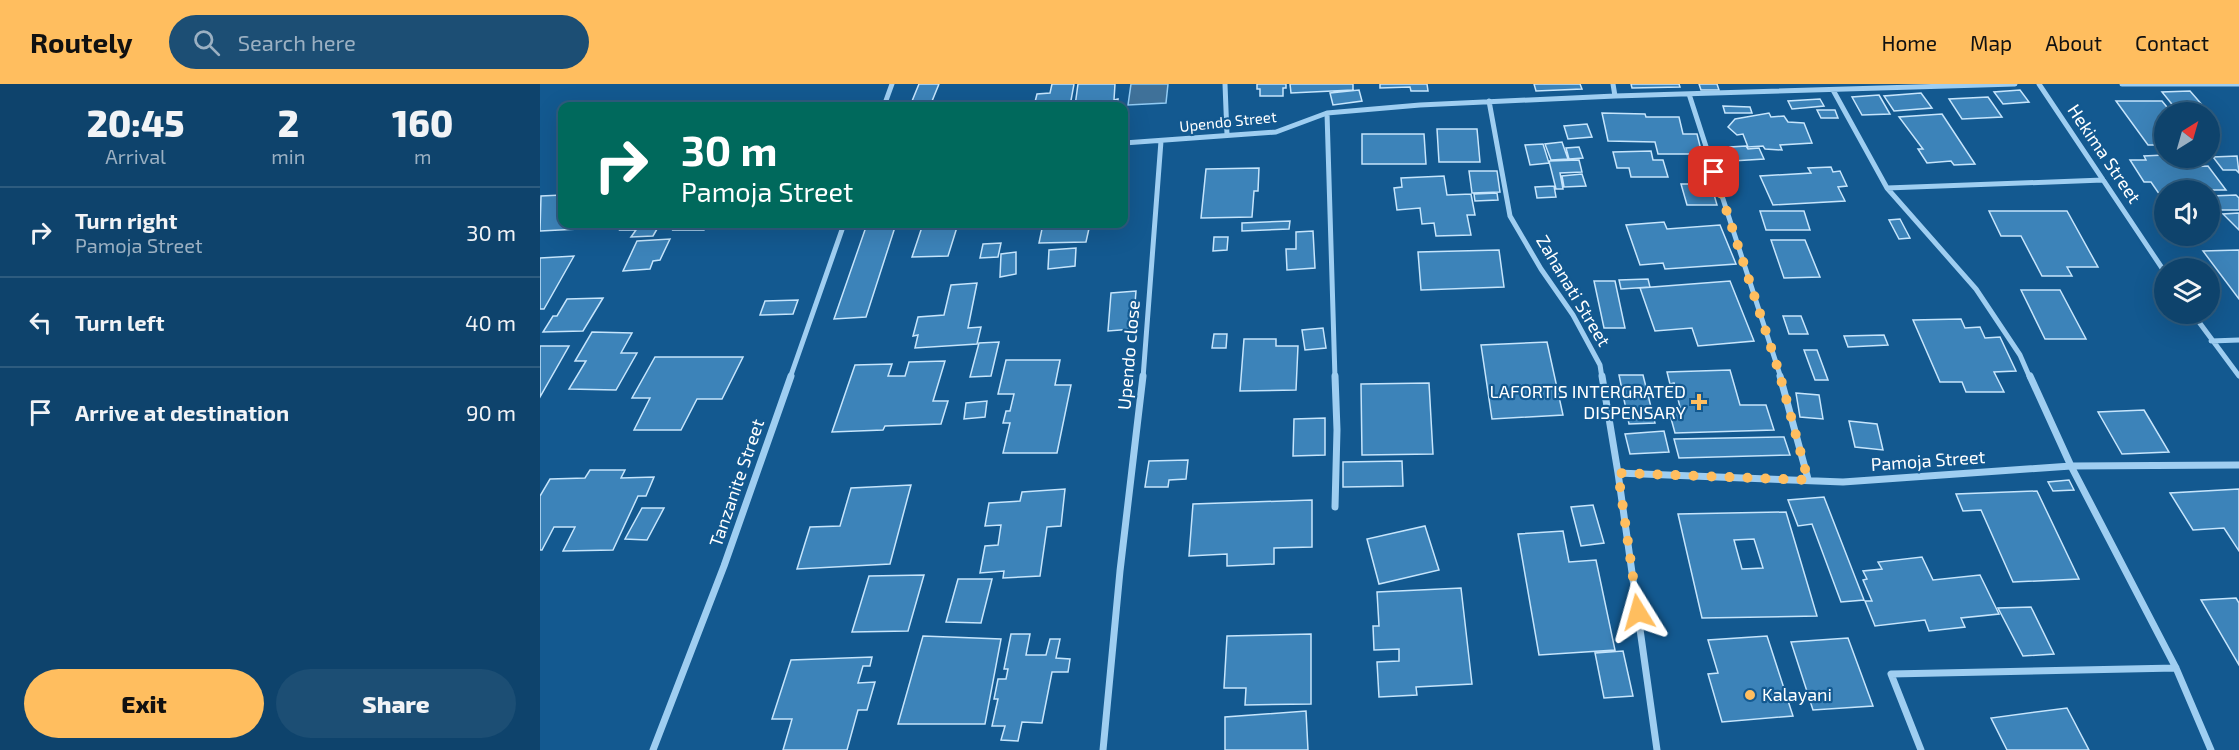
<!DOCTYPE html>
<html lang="en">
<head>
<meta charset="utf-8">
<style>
  :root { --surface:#0e436c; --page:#1c4e74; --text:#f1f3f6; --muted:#9bb0c2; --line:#2e5c7f; --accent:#ffbe5f }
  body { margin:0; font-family:"Exo 2",sans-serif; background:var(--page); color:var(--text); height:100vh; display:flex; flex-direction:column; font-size:22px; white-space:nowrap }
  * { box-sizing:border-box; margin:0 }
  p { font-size:20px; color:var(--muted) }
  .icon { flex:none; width:33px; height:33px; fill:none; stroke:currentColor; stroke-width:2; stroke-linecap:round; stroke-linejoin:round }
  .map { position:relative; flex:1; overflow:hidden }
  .details { display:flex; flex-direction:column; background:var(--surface); width:540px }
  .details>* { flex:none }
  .guide { position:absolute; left:18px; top:18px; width:570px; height:126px; border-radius:12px; box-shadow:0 6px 24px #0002,0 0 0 2px var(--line); background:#00695c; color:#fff; overflow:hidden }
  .needle { width:39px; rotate:37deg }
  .fabs { position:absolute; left:1614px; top:18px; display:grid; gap:12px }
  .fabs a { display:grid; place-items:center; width:66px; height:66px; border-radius:50%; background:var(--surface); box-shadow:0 6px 24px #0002,0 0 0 2px var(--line); font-size:30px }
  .pin { position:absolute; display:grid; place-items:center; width:51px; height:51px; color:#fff; margin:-26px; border-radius:12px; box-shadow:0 3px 9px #0006 }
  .me { position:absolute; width:66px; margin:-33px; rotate:352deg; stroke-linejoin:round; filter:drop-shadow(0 0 4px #0008) }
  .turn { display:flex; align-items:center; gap:21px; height:126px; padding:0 24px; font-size:27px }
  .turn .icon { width:78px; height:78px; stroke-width:2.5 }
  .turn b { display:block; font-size:42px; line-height:51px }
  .eta { display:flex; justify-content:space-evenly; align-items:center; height:102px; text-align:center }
  .eta b { font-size:36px; font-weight:800; line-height:42px }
  .action { display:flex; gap:12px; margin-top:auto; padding:12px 24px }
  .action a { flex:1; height:69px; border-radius:36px; background:var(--accent); color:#111; font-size:24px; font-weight:800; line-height:69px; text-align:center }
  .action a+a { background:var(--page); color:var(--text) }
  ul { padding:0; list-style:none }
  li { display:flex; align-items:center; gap:18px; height:90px; padding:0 24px; border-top:2px solid var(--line) }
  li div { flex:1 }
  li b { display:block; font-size:22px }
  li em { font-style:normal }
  header { display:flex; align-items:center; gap:36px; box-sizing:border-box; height:84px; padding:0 30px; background:var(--accent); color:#111 }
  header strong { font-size:28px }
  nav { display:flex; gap:33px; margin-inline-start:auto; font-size:21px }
  .search { width:420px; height:54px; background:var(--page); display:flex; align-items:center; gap:15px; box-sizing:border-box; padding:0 21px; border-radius:33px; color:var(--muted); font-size:22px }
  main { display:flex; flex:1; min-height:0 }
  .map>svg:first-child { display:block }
</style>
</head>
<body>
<header>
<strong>Routely</strong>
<div class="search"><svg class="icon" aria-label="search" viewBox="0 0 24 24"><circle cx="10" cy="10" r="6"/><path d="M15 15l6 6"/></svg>Search here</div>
<nav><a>Home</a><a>Map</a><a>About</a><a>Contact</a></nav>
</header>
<main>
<section class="details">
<div class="eta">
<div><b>20:45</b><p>Arrival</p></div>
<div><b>2</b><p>min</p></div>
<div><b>160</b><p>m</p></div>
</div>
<ul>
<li><svg class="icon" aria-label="right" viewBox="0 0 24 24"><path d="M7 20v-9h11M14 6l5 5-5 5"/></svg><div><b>Turn right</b><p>Pamoja Street</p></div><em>30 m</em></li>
<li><svg class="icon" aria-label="left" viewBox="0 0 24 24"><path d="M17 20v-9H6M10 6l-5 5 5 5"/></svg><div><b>Turn left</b></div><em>40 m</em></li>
<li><svg class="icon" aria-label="arrive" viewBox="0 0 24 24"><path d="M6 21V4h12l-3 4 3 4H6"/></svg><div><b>Arrive at destination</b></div><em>90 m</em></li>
</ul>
<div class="action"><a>Exit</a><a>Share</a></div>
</section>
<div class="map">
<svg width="1699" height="666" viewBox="0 0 1699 666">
  <rect width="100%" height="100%" fill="#135990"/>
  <path fill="#3f7199" stroke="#91cbf4" stroke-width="1.5" d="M591,0H628L626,19L588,21Z"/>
  <path fill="#3c83b9" stroke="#c6e5fc" stroke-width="1.5" fill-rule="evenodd" d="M379,0H399L390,22H370Z
    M512,0H534L530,22H494L497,10L510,9Z
    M538,0H575L574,16L578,15V22H535Z
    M717,0H746V4H743V12H720V5H717Z
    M750,0H813V6L751,9Z
    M840,0H887L888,7H871L870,3L840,4Z
    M994,0H1040L1042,5L996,7Z
    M1091,0H1139L1140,3L1092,4Z
    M1159,0H1177L1179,6H1161Z
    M819,6L822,17L793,21L790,9Z
    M1480,6L1489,18L1463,20L1454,8Z
    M1650,7L1664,23L1635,24L1622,8Z
    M1381,9L1392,24L1354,27L1344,12Z
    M1339,11L1350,30L1322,31L1312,13Z
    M1448,13L1462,33L1422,35L1409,15Z
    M1280,15L1284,22L1252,25L1248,17Z
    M1576,17H1622L1631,28H1624V61H1608Z
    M101,18L99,22H57L59,20Z
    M1183,22L1210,23L1212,29H1185Z
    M1277,26H1295L1298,34H1281Z
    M1062,29L1105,30L1106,33H1139L1143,50H1157L1162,70H1118L1115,58L1068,57Z
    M1229,29L1231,33L1244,32L1248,38L1264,39L1272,59L1240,61L1242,66L1225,65L1223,62L1208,63L1203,50L1197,51L1188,43L1195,35Z
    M1402,30L1435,80L1414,81L1411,77L1387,79L1378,65H1383L1359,33Z
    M1047,40L1052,53L1028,55L1024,42Z
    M897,45H937L940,78H899Z
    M822,50H884L886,80H822Z
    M1022,58L1028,75L1011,76L1005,60Z
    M1003,60L1009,79L990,81L985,61Z
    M1206,62L1208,65L1219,64L1224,75L1192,77L1187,68H1193L1190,63Z
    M1039,63L1043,74L1029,75L1026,64Z
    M1111,67L1113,76H1123L1128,93H1091L1089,84H1077L1073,68Z
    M1624,71V74H1642L1649,83L1668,82L1686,106H1624V114H1622L1611,98H1604L1590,76H1606L1604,72Z
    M1697,72L1699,89L1696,86H1683L1673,73Z
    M1039,76L1042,88L1020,89L1023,105H1016L1009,77Z
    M1291,83L1293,88L1300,87L1307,102L1298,103L1305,117L1233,121L1220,92L1271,89L1268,84Z
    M719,84L718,107H714L712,133L661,134L666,85Z
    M929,87H957L960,108L932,109Z
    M1042,90L1046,102L1024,103L1022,92Z
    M904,92L907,111L931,110L935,131H927L931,151L896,152L894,139L882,140L880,124L857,126L854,104L862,103L861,94Z
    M1141,100H1171L1177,121H1147Z
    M1014,102L1016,113L997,114L995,103Z
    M957,109L958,116L935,117L934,110Z
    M22,111V140H61L59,144L0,147L1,112Z
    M1696,111L1699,114V126H1681L1671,112Z
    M1220,127H1264L1270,146H1226Z
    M1449,127H1527L1558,183H1527L1532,192H1502L1481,152H1461Z
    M1699,129V146L1683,130Z
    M1360,135L1370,154L1359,155L1349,136Z
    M750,137L749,145L702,147V139Z
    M1124,138L1127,145L1180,141L1196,180L1125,185L1123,179L1100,181L1086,141Z
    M85,140H120L113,152L91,153L96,146H80Z
    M137,140H168L164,146H133Z
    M327,140H356L326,233L294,235Z
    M383,140H418L408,172L372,173Z
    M503,140H550L546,158L499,159Z
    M773,147L775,184L747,186L746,165H756V148Z
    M674,153H688L687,166L673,167Z
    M130,155L120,176L113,177L110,185L83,187L97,157Z
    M1231,156H1265L1280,193L1244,194Z
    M461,159L458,173L440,174L443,160Z
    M536,164L535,182L508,185L509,166Z
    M959,166L964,203L881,206L878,168Z
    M1699,166V215L1663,167Z
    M476,168V190L460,193L461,170Z
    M34,172L4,225H0V174Z
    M1108,195L1110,203L1081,205L1079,196Z
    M1054,197H1075L1085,244H1064Z
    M1190,197L1214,257L1158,262L1152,244L1115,247L1100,204Z
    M437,199L428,244L441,243L437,260L375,264L378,251L373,252L378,233L404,231L411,201Z
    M1481,206H1520L1546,255H1505Z
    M596,207L593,245L568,247L571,209Z
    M63,214L43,247L3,248L13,232H17L27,215Z
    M258,216L253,230L220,231L225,217Z
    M1243,232H1261L1268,250H1249Z
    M1421,235L1425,244L1440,243L1445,254L1460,253L1476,287L1454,288L1464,308H1426L1422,298H1400L1373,236Z
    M783,244L786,264L765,266L762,246Z
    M52,248L92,249L81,269H97L76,306L29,305L46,277H35Z
    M674,250H687L686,264H672Z
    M1344,251L1348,261L1308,263L1304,252Z
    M704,255H736V262H758L756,306L700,307Z
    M459,258L451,292L430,293L439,259Z
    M1007,258L1023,331L952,335L941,261Z
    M0,262H29L0,313Z
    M1264,266H1277L1288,296H1275Z
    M115,273H203L182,315H157L141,346H94L110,314H92Z
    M466,276H520L515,301H531L517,369H463L470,339H463L466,327H470L474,310H458Z
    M405,277L393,317H408L401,340L345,342L343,346L292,348L315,281L352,280L348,292H365L369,278Z
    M1190,286L1200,321H1226L1234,346L1135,349L1129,327H1141L1134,299L1130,300L1127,288Z
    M1079,291H1103L1115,339L1089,340Z
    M889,299L893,370L822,371L821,300Z
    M1256,309L1279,311L1283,335L1260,333Z
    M447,317L445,333L424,335L426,319Z
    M1604,326L1629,368L1582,370L1558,328Z
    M785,334V371L753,372L754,335Z
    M1309,337L1337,340L1343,366L1315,363Z
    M1124,347L1129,368L1090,370L1085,350Z
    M1244,353L1250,371L1139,374L1134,355Z
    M648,376L646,395L629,396L628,403H605L609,377Z
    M862,377L863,402L803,403V378Z
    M50,386H85L81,394L114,393L106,412H98L73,466L23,467L35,443H14L2,466H0V412L10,395L45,394Z
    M1529,396L1534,406L1513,407L1508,398Z
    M371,401L350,480L257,485L270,443L300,442L311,404Z
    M525,405L521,442L507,443L500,492L463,494L464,487L440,489L445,462L458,461L461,441L445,442L449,419L480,417L482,408Z
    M1699,405V467L1684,444L1653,446L1630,409Z
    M1497,407L1539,495L1473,498L1441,426L1423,427L1416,410Z
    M1284,413L1324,516L1301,518L1272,440L1258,442L1248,416Z
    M772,416V463L734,464V480L687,482V470L649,472L653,420Z
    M1053,421L1064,459L1041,462L1031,423Z
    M102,424H124L107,456L85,455Z
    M1246,428L1277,532L1162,534L1138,430ZM1214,455L1223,484L1202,485L1194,456Z
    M885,442L899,486L839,500L827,455Z
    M1023,447L1029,478L1056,476L1075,566L999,571L978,450Z
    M1382,473L1393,496L1440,491L1459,530L1421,534L1425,543L1389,547L1385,536L1335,542L1325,517H1332L1323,496L1327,495L1323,487L1342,485L1338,478Z
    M384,491L368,547L312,548L329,492Z
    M418,495H452L441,539L406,538Z
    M921,504L932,600L876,603L877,611L839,613L837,578L859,577V565L834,566L833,542H839L837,508Z
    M1696,514L1699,519V581L1661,516Z
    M1491,523L1514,570L1483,572L1458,524Z
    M471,550H490L486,571H506L510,555H520L516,574L530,575L528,588H512L502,639L482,638L478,657L461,656L465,642H452L458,615H454L458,595H466L468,585H464Z
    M771,550V620L705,621L706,604H684L687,552Z
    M383,552L461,555L445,640H358Z
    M1227,552L1253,632L1182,638L1168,590L1178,589L1168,556Z
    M1308,554L1333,622L1273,626L1251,558Z
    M1083,567L1093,612L1064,614L1055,569Z
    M332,573L330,582H323L318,599L335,598L327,626H318L307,666H243L252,635H232L251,576Z
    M1527,624L1549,666H1467L1451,634Z
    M766,627L768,666H685V633Z"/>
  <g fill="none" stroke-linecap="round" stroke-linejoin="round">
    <path stroke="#9fcef1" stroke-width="5" d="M685,0L687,51
      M1073,0L1075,12
      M1499,0L1624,187
      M1582,0H1699
      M1293,6L1347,104L1436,205L1480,271L1490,294
      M1149,10L1241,294
      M949,17L970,132L1001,185L1033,231L1060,281L1062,294
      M344,22L352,0
      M787,29L795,294
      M584,59L736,48L787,29L880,21L1075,12L1475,0
      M1347,104L1563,96
      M1653,230L1699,292
      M1671,257L1699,256
      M250,294L304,140
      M603,294L621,57"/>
    <path stroke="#9fcef1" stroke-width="7" d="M1062,292L1078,389L1117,666
      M1240,292L1268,395
      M1490,292L1531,382L1636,584L1671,666
      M1078,389L1303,398L1531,382L1699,381
      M795,423L797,346L795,292
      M113,666L184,482L251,292
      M563,666L580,487L603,292
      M1381,666L1351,590L1636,584"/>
  </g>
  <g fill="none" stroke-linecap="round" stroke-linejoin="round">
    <path stroke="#ffbe5f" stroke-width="10" stroke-dasharray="0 18" d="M1098,528L1078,389L1268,396L1239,288L1174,88"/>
  </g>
  <g fill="#ffbe5f" stroke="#135990" stroke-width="2">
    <path d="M1156 309h6v6h6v6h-6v6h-6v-6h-6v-6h6z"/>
    <circle cx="1210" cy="611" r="6"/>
  </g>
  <g text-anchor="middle" stroke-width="4.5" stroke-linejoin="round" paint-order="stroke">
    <g font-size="15" fill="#fff" stroke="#135990">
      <text transform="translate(688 38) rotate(-6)" y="5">Upendo Street</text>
    </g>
    <g font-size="18" fill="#fff" stroke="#135990">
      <text transform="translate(1564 70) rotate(56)" y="6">Hekima Street</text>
      <text transform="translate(1033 207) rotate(59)" y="6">Zahanati Street</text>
      <text transform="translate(589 271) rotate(-85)" y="6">Upendo close</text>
      <text transform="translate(1388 377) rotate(-4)" y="6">Pamoja Street</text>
      <text transform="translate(197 399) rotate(-71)" y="6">Tanzanite Street</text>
    </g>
    <g font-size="18" fill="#fff" stroke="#135990" text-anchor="end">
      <text x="1146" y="314">LAFORTIS INTERGRATED<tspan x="1146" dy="21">DISPENSARY</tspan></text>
      <text x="1222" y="617" text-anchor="start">Kalayani</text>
    </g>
  </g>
</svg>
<div class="fabs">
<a><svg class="needle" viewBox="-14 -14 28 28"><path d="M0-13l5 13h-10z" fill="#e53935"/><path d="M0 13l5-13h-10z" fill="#9bb0c2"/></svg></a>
<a><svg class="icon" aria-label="sound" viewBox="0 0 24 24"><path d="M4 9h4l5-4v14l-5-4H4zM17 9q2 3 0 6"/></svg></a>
<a><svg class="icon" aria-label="layers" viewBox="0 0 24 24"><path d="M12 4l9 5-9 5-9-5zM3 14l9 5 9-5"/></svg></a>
</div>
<div class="pin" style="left:1174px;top:88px;background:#d93025"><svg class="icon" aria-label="arrive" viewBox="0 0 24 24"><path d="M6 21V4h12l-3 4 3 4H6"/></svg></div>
<svg class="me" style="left:1098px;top:528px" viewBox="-20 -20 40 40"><path d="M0-17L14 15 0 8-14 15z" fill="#ffbe5f" stroke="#fff" stroke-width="4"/></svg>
<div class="guide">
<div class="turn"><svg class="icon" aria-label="right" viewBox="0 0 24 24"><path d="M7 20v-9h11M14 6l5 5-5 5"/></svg><div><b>30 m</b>Pamoja Street</div></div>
</div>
</div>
</main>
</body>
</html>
